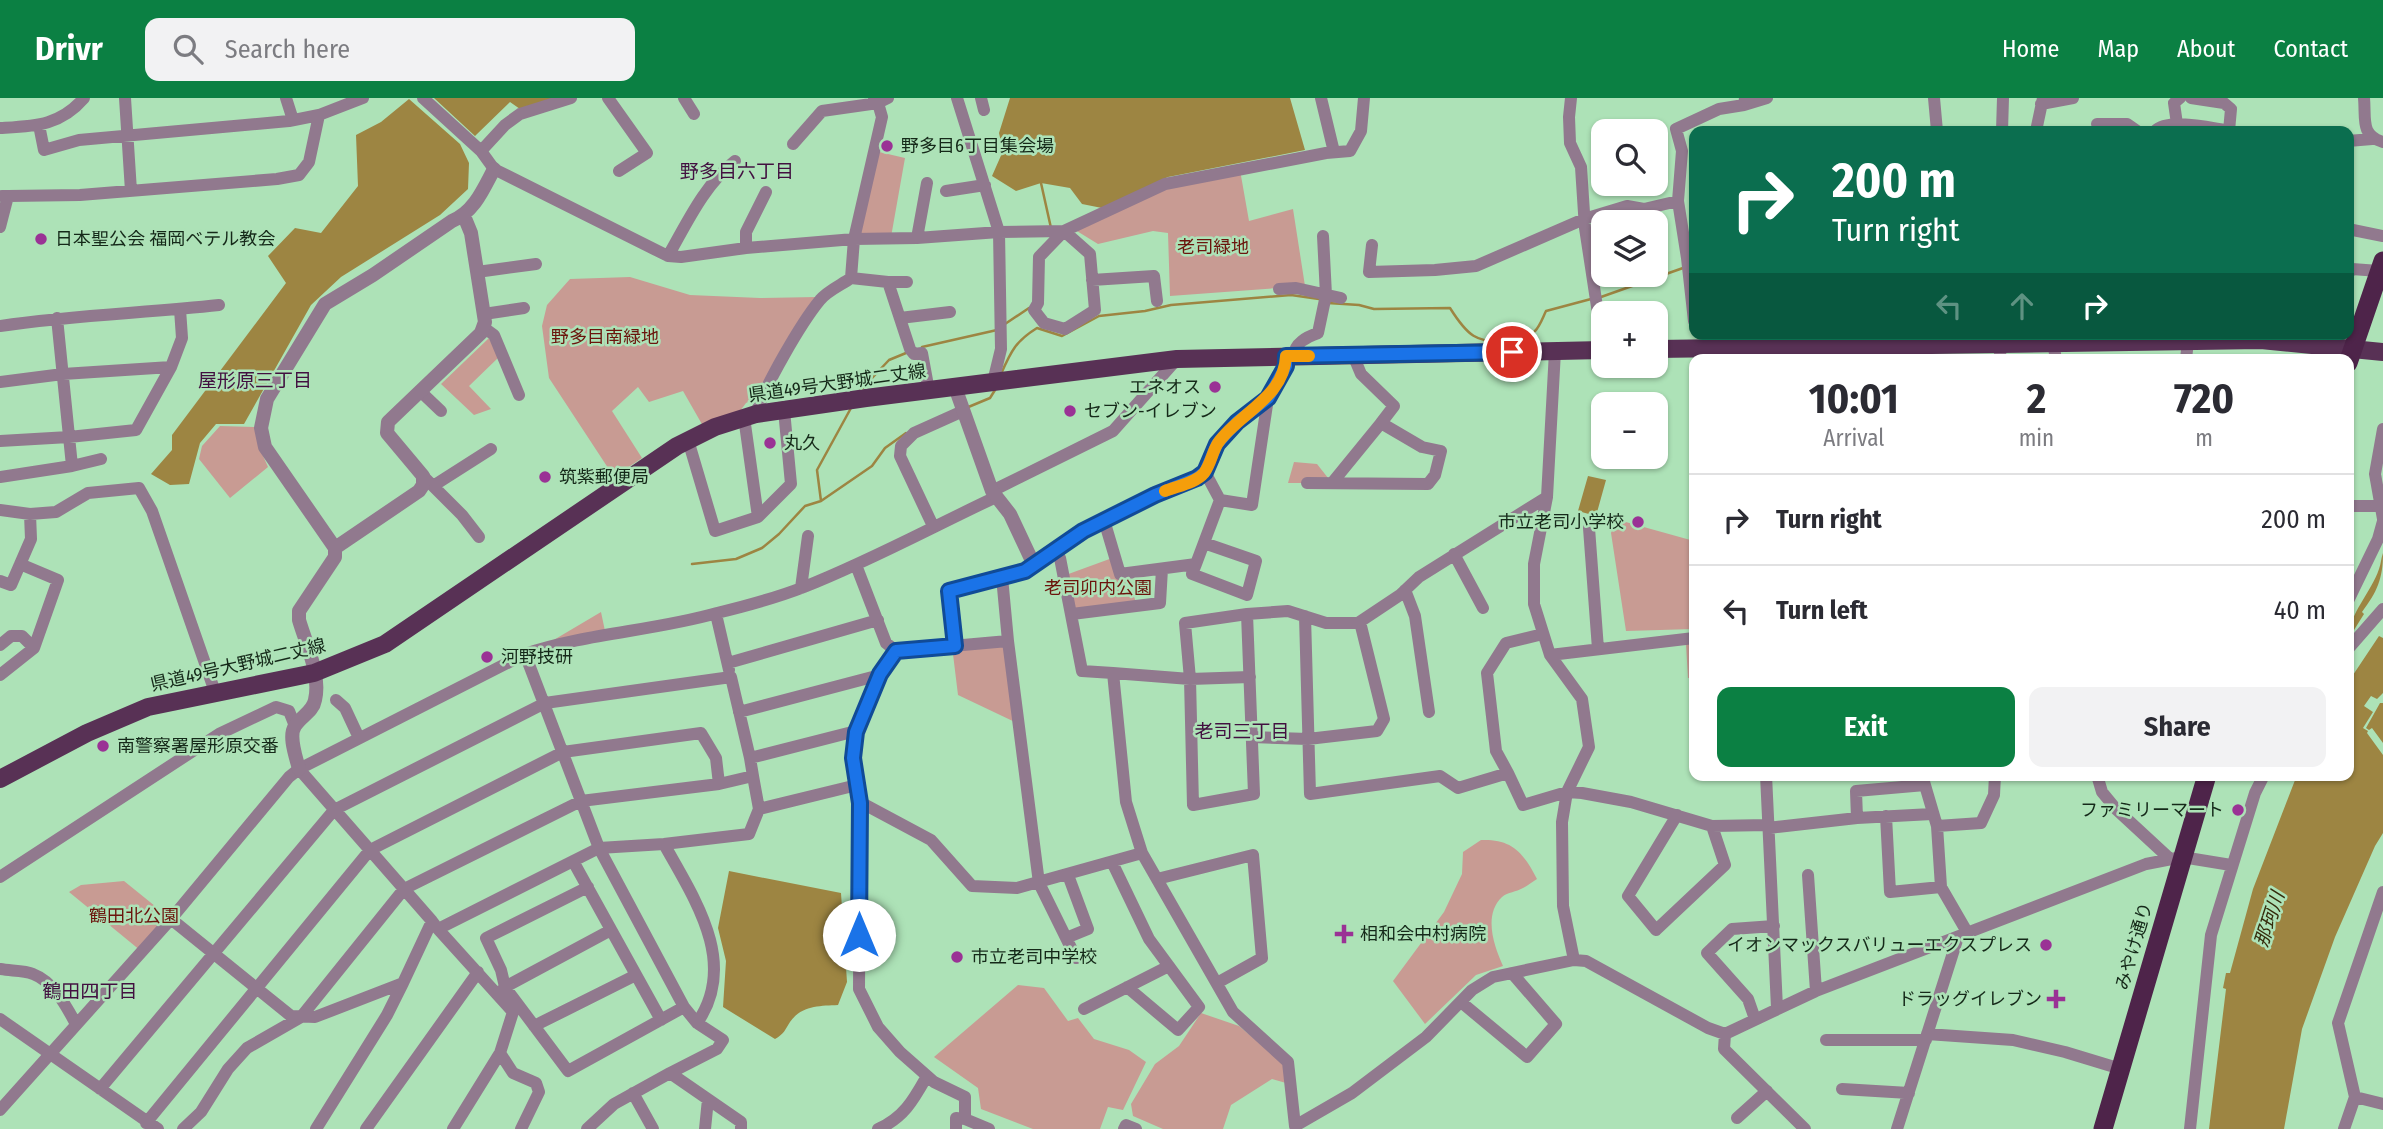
<!DOCTYPE html>
<html lang="en">
<head>
<meta charset="utf-8">
<style>
  :root { --surface:#fff; --page:#f2f2f3; --text:#2b2b33; --muted:#7c7c81; --line:#e1e1e2; --accent:#0b8043 }
  body { margin:0; font-family:"Fira Sans Condensed","Noto Sans JP",sans-serif; background:var(--page); color:var(--text); height:100vh; display:flex; flex-direction:column; font-size:26px; white-space:nowrap }
  * { box-sizing:border-box; margin:0 }
  p { font-size:23px; color:var(--muted) }
  .icon { flex:none; width:38px; height:38px; fill:none; stroke:currentColor; stroke-width:2; stroke-linecap:round; stroke-linejoin:round }
  .map { position:relative; flex:1; overflow:hidden }
  .sheet { position:absolute; left:1689px; top:256px; width:665px; height:427px; display:flex; flex-direction:column; background:var(--surface); border-radius:14px; box-shadow:0 2px 5px #0004 }
  .sheet>* { flex:none }
  .top-card { position:absolute; left:1689px; top:28px; width:665px; height:214px; border-radius:14px; box-shadow:0 2px 5px #0004; background:#0b6e4f; color:#fff; overflow:hidden }
  .buttons { position:absolute; left:1591px; top:21px; display:grid; gap:14px }
  .buttons a { display:grid; place-items:center; width:77px; height:77px; border-radius:14px; background:var(--surface); box-shadow:0 2px 5px #0004; font-size:35px }
  .pin { position:absolute; display:grid; place-items:center; width:60px; height:60px; color:#fff; margin:-30px; border:4px solid #fff; border-radius:50%; box-shadow:0 2px 7px #0007 }
  .me { position:absolute; width:77px; margin:-38px; rotate:0deg; stroke-linejoin:round; filter:drop-shadow(0 0 5px #0008) }
  .turn { display:flex; align-items:center; gap:24px; height:147px; padding:0 28px; font-size:32px }
  .turn .icon { width:91px; height:91px; stroke-width:2.5 }
  .turn b { display:block; font-size:49px; line-height:60px }
  .lanes { display:flex; align-items:center; height:66px; padding:0 28px; background:#0003; justify-content:center; gap:35px; direction:ltr }
  .lanes .off { opacity:.35 }
  .eta { display:flex; justify-content:space-evenly; align-items:center; height:119px; text-align:center }
  .eta b { font-size:42px; font-weight:700; line-height:49px }
  .button { display:flex; gap:14px; margin-top:auto; padding:14px 28px }
  .button a { flex:1; height:80px; border-radius:14px; background:var(--accent); color:#fff; font-size:28px; font-weight:700; line-height:80px; text-align:center }
  .button a+a { background:var(--page); color:var(--text) }
  ul { padding:0; list-style:none }
  li { display:flex; align-items:center; gap:21px; height:91px; padding:0 28px; border-top:2px solid var(--line) }
  li div { flex:1 }
  li b { display:block; font-size:26px }
  li em { font-style:normal }
  header { display:flex; align-items:center; gap:42px; box-sizing:border-box; height:98px; padding:0 35px; background:var(--accent); color:#fff }
  header strong { font-size:33px }
  nav { display:flex; gap:38px; margin-inline-start:auto; font-size:24px }
  .search { width:490px; height:63px; background:var(--page); display:flex; align-items:center; gap:18px; box-sizing:border-box; padding:0 24px; border-radius:14px; color:var(--muted); font-size:26px }
  .map>svg:first-child { display:block }
</style>
</head>
<body>
<header>
<strong>Drivr</strong>
<div class="search"><svg class="icon" aria-label="search" viewBox="0 0 24 24"><circle cx="10" cy="10" r="6"/><path d="M15 15l6 6"/></svg>Search here</div>
<nav><a>Home</a><a>Map</a><a>About</a><a>Contact</a></nav>
</header>
<div class="map">
<svg width="2383" height="1031" viewBox="0 0 2383 1031">
  <rect width="100%" height="100%" fill="#ade2b7"/>
  <path fill="#c89b93" d="M875,53L905,60L891,139L854,141Z
    M1240,72L1249,123L1293,111L1305,188L1170,198L1168,135L1153,133L1098,146L1072,130L1165,86Z
    M630,179L690,197L760,200L817,199L759,299L746,305L740,313L703,328L683,293L649,304L638,289L612,313L642,360L614,379L549,280L542,228L547,207L570,181Z
    M489,240L499,259L469,288L491,311L474,317L441,286Z
    M220,328L254,329L259,349L268,369L230,400L199,361L202,348Z
    M1294,364L1317,366L1332,385H1288Z
    M1615,421L1694,443V531L1626,533L1611,435Z
    M1115,459L1128,475L1137,509L1072,516L1063,478Z
    M601,514L605,533L552,543Z
    M1008,543L1019,626L958,597L952,548Z
    M1686,546H1694V580H1688Z
    M1481,742C1512,741 1523,754 1537,781C1532,784 1527,788 1523,790C1516,794 1508,794 1502,799C1483,817 1494,848 1503,868L1476,877L1425,926L1393,883L1444,814L1462,776L1463,754Z
    M124,783L171,821L141,853L69,794L81,787Z
    M1018,887L1044,890L1068,923L1078,920L1094,941L1129,952L1146,964L1123,1012L1108,1009L1100,1031H1033L981,1011L978,990L934,959Z
    M1201,915L1239,928L1284,966L1286,985L1272,981L1231,1007L1223,1031H1163L1133,1018L1131,1006L1155,966L1179,948Z"/>
  <path fill="#9d8542" d="M434,0H554L520,11L510,4L475,38Z
    M1010,0H1290L1305,52L1168,79L1102,110L1082,106L1070,90L1041,85L1016,93L992,78L1003,53L999,35Z
    M409,1L460,46L469,65L468,91L440,117L341,179L311,207L244,326H216L200,345L189,386L170,387L151,376L172,352V337L286,185L268,158L295,130L321,135L358,88L356,37L381,24Z
    M1588,378L1606,382L1596,418L1578,413Z
    M2383,455C2383,481 2377,494 2362,514L2364,516L2349,540C2348,517 2371,495 2379,471C2381,466 2381,460 2383,455Z
    M2379,538L2383,540V595L2377,601L2371,598L2364,608L2373,614L2363,630L2368,633L2367,635L2383,657V735L2375,748L2335,839L2302,931L2284,1031H2209L2226,891L2223,890L2226,875H2230L2253,791L2297,677H2348V591L2352,586L2349,583Z
    M2380,605H2383V645L2372,630L2369,632L2366,630Z
    M729,773L841,795L847,884L838,907C820,908 802,907 790,924C785,932 784,936 775,941L723,909L726,863L718,830Z"/>
  <g fill="none" stroke-linecap="round" stroke-linejoin="round">
    <path stroke="#9d8542" stroke-width="2.5" d="M1041,85L1051,130
      M1601,199L1683,170
      M1328,205L1359,207L1374,211L1450,210C1467,237 1476,246 1509,243C1519,241 1528,241 1535,233C1540,228 1543,219 1546,213L1591,201
      M1005,226L1029,210
      M922,249L997,232
      M1001,276C1011,253 1016,243 1037,230L1062,238L1099,218L1145,213L1171,207L1291,197L1319,201
      M858,295L889,262L906,255
      M966,310L990,300L995,292
      M821,403L817,372L851,310
      M692,466L736,461L762,450L779,436L805,408L821,403L872,368L885,350L906,335"/>
    <path stroke="#91798e" stroke-width="12" d="M125,0L131,93
      M286,0L293,22
      M423,0L481,53L494,71L668,158L681,159L746,150L854,141L917,140L999,134L1064,133L1090,156L1095,212L1065,231L1044,225L1034,212L1038,205L1039,159L1064,133L1165,86L1326,55L1350,53L1361,33L1364,0
      M608,0L647,55L619,73
      M684,0L694,16
      M874,0L878,5L882,19L854,141L851,180L888,184L910,251L914,256L922,255L929,293
      M957,0L999,134L1001,251L993,284
      M981,0L984,12
      M1321,0L1334,54
      M1571,0L1569,19L1570,45L1581,69L1585,130L1603,248
      M1745,0L1744,7L1767,0
      M1934,0L1937,33
      M2191,0L2224,5L2231,11L2229,33
      M2364,0C2366,21 2360,37 2383,44
      M2041,6L2073,0
      M2097,26H2127L2137,33
      M2177,26L2174,5L2180,0
      M39,27L44,52L79,42L289,23L319,17
      M0,30C34,28 60,28 84,0
      M2002,33L2003,0
      M2036,33L2043,0
      M2155,33C2169,19 2213,31 2232,33
      M2348,43L2372,41
      M793,46L822,13L878,5L888,0
      M481,53L505,27L520,16L571,0
      M946,93L985,87
      M8,98L80,97L277,81L299,77L309,64L319,17L363,0
      M0,129L8,98H2
      M2348,131L2383,138
      M917,140L927,85
      M1372,147L1369,174L1435,172L1476,168L1584,121L1627,108L1644,111L1678,103
      M746,150V134L766,94
      M668,158C687,125 704,87 735,63
      M1694,158L1687,160L1694,223
      M1687,160L1678,103L1682,53L1676,31L1719,11L1744,7
      M477,174L536,166
      M2348,176L2352,171L2379,173
      M1092,182L1154,178L1157,203
      M888,184H907
      M1279,191L1296,190L1341,200
      M484,216L524,210
      M900,220L950,214
      M0,228C72,217 146,215 219,207
      M483,229L494,237L519,297
      M2055,236L2053,245L2056,261
      M1555,253L1547,399L1534,466V506L1550,557L1582,601L1589,649L1567,694L1562,724L1563,808L1574,862L1586,863L1708,930L1725,936L1816,893L2146,766L2182,759L2231,767
      M1294,258C1294,245 1307,239 1318,235L1326,197L1323,138
      M1999,261L2002,246
      M2186,261L2188,243
      M0,284L63,276L171,269
      M420,293L441,313
      M756,316C764,289 801,225 820,202C827,193 841,187 851,180
      M744,319L758,419
      M2383,331L2375,376L2383,421
      M688,342L715,433L758,419L791,386L784,312
      M0,343L69,339L136,332L171,269L182,240L180,211
      M72,368L101,361
      M1205,374L1220,402L1252,407L1268,300
      M423,378L462,417L479,439
      M0,379L72,368L57,220
      M1307,385L1428,386L1435,377L1441,353L1422,349L1381,325L1394,308L1361,276L1353,257
      M1332,385L1381,325
      M433,388L491,351
      M992,393L1113,333L1177,261
      M2348,408H2381
      M0,412L30,416L56,414L88,395L139,390L152,413L215,594
      M1104,422L1120,476L1196,466
      M933,428L900,358L901,348L914,335L963,313
      M1589,430L1598,551
      M1204,445L1256,463L1247,497L1192,476L1196,466L1220,402
      M1054,454L1060,460L1082,573L1113,575
      M1454,456L1483,510
      M20,466L58,482L34,550
      M856,467L886,545L896,553
      M0,483L11,487L31,441L30,416
      M801,490L808,438
      M1405,492L1415,518L1429,614
      M2348,503L2378,441L2383,423
      M716,516L729,572
      M1072,516L1160,505L1162,471
      M1247,516L1254,696L1193,707L1190,581L1185,525Z
      M1247,516L1288,513L1326,525H1358L1400,497L1419,479L1547,399
      M1305,518L1310,696L1440,678L1458,690L1508,675L1523,707L1567,694L1582,695L1631,704L1712,728L1768,727
      M1008,543L1039,785L1076,860
      M0,547L11,538H22L34,550L0,577
      M955,548L949,493L1025,473L1083,433L1155,397L1197,380L1205,374L1217,346L1237,324L1268,300L1286,268V258
      M2348,551L2383,511
      M525,556L599,750L684,909L697,925L723,942L717,951L670,975L741,1024V1031
      M1550,557L1694,540
      M728,565L878,522
      M336,602L345,610L359,640
      M739,614L880,577
      M856,633L853,660L860,704L931,742L972,788L1017,790L1142,755L1233,914L1288,964L1295,1028L1352,995L1426,939L1472,892L1493,879L1574,862
      M1252,639L1308,641L1377,633L1384,621L1360,524
      M299,671L432,823
      M1508,675L1496,653L1487,575L1506,545L1543,536
      M1766,677L1777,910
      M1922,677L1937,728L1941,789L1967,834
      M2097,677L2102,694L2116,711L2169,760
      M753,678L759,711L857,687
      M860,704L859,891L878,929L900,954L934,984L965,999V1021L989,1031
      M1677,717L1628,798L1656,832L1725,767L1712,728
      M1886,718L1890,794L1941,789
      M1857,720L1856,693L1925,687
      M1937,728L1981,725L1994,697L1995,677
      M1768,730L1857,720L1932,716
      M664,746C694,800 739,865 697,925
      M1142,755L1126,704L1113,575L1190,581L1250,579
      M573,763L661,922
      M1112,764L1149,841L1199,909L1178,932L1127,889
      M1808,777L1816,893
      M0,779L219,636L276,609L289,613L295,628
      M1157,781L1253,757L1262,860L1217,885
      M588,789L486,840L501,872L505,889L611,832
      M2383,794L2338,925L2355,999L2383,1006
      M171,821L289,679L299,671L525,556C587,535 654,533 717,515C746,508 776,500 804,489C870,463 932,429 996,399
      M438,831L513,914L500,955L513,975L536,985L539,994L521,1031
      M1066,840L1088,831L1068,777
      M0,871C10,873 24,872 33,876C54,884 66,908 76,926
      M500,894L505,889L568,973L684,909
      M1461,904L1527,959L1556,926L1512,875
      M1084,911L1169,868
      M0,921L158,1031
      M1755,921L1748,901L1707,855L1732,831L1774,828
      M534,928L636,877
      M1725,936L1724,951L1805,1031
      M1927,936L2013,942L2065,954L2121,971
      M1826,942H1926
      M100,991L334,712L545,605L731,579L750,660
      M1842,991L1909,995
      M633,995L653,1031
      M0,1012L171,821L291,918L315,919L403,885L432,823L438,831L599,750L664,746L749,736L759,711
      M1737,1020L1767,993
      M146,1025L370,752L563,654L701,635L716,660L719,686
      M183,1031L201,1014L228,971L247,950L301,919L404,791L581,703L719,686L753,678L750,660L856,633L880,577L896,553L1008,543L1002,479
      M316,1031L387,917L403,885
      M366,1031L478,874
      M453,1031L500,955
      M587,1031L614,1006L670,975
      M705,1031L708,1001
      M878,1031C904,1020 914,1001 927,978
      M956,1031V1020L965,1021
      M1124,1031L1126,1027L1136,1031
      M1897,1031L1958,839
      M2190,1031L2211,837L2255,695L2264,677
      M2344,1031L2355,999"/>
    <path stroke="#91798e" stroke-width="14" d="M955,289L992,393L1010,416L1033,465
      M335,450L419,393L423,387V378L387,335L388,324L481,235L485,224L471,135L464,118
      M299,671C296,659 288,638 295,628C301,618 313,614 315,602C321,577 306,546 299,522V513L335,459V450L265,349L261,330L267,301L325,206L373,177L452,123C474,114 483,92 494,71"/>
    <path stroke="#583155" stroke-width="18" d="M1656,251L2261,242L2383,254
      M0,681L87,635L148,609L314,575L385,546L677,348L715,329L756,316L866,300L1177,261L1603,252"/>
    <path stroke="#4e244a" stroke-width="19" d="M2348,265L2383,163
      M2103,1031L2207,677"/>
  </g>
  <g fill="none" stroke-linecap="round" stroke-linejoin="round">
    <g stroke="#114b97" stroke-width="18">
      <path id="route" d="M859,837L860,705L853,660L856,634L880,576L896,553L955,548L949,493L1025,473L1083,433L1155,397L1197,380L1205,374L1217,346L1237,324L1268,300L1286,268V258L1512,254"/>
    </g>
    <use href="#route" stroke="#1a73e8" stroke-width="12"/>
    <path stroke="#f59e0b" stroke-width="12" d="M1165,393C1177,388 1196,385 1204,375C1211,366 1212,354 1218,345C1239,315 1284,300 1286,258H1309"/>
  </g>
  <g fill="#9a3295" stroke="#ade2b7" stroke-width="2.5">
    <circle cx="887" cy="48" r="7"/>
    <circle cx="41" cy="141" r="7"/>
    <circle cx="1215" cy="289" r="7"/>
    <circle cx="1070" cy="313" r="7"/>
    <circle cx="770" cy="345" r="7"/>
    <circle cx="545" cy="379" r="7"/>
    <circle cx="1638" cy="424" r="7"/>
    <circle cx="487" cy="559" r="7"/>
    <circle cx="103" cy="648" r="7"/>
    <circle cx="2238" cy="712" r="7"/>
    <path d="M1340.5 825.5h7v7h7v7h-7v7h-7v-7h-7v-7h7z"/>
    <circle cx="2046" cy="847" r="7"/>
    <circle cx="957" cy="859" r="7"/>
    <path d="M2052.5 890.5h7v7h7v7h-7v7h-7v-7h-7v-7h7z"/>
  </g>
  <g text-anchor="middle" stroke-width="5" stroke-linejoin="round" paint-order="stroke">
    <g font-size="18" fill="#152919" stroke="#ade2b7" text-anchor="start">
      <text x="901" y="54">野多目6丁目集会場</text>
      <text x="55" y="147">日本聖公会 福岡ベテル教会</text>
      <text x="1201" y="295" text-anchor="end">エネオス</text>
      <text x="1084" y="319">セブン-イレブン</text>
      <text x="784" y="351">丸久</text>
      <text x="559" y="385">筑紫郵便局</text>
      <text x="1624" y="430" text-anchor="end">市立老司小学校</text>
      <text x="501" y="565">河野技研</text>
      <text x="117" y="654">南警察署屋形原交番</text>
      <text x="2224" y="718" text-anchor="end">ファミリーマート</text>
      <text x="1360" y="842">相和会中村病院</text>
      <text x="2032" y="853" text-anchor="end">イオンマックスバリューエクスプレス</text>
      <text x="971" y="865">市立老司中学校</text>
      <text x="2042" y="907" text-anchor="end">ドラッグイレブン</text>
    </g>
    <g font-size="18" fill="#6b140c" stroke="#ade2b7">
      <text x="1213" y="155">老司緑地</text>
      <text x="605" y="245">野多目南緑地</text>
      <text x="1098" y="496">老司卯内公園</text>
      <text x="134" y="824">鶴田北公園</text>
    </g>
    <g font-size="18" fill="#152919" stroke="#ade2b7">
      <text transform="translate(837 285) rotate(-8)" y="6">県道49号大野城二丈線</text>
      <text transform="translate(238 567) rotate(-13)" y="6">県道49号大野城二丈線</text>
      <text transform="translate(2134 848) rotate(-74)" y="6">みやけ通り</text>
    </g>
    <g font-size="19" fill="#421040" stroke="#ade2b7">
      <text x="737" y="80">野多目六丁目</text>
      <text x="255" y="289">屋形原三丁目</text>
      <text x="1242" y="640">老司三丁目</text>
      <text x="90" y="900">鶴田四丁目</text>
    </g>
    <g font-size="19" font-style="italic" fill="#352b0b" stroke="#ade2b7">
      <text transform="translate(2269 821) rotate(-72)" y="7">那珂川</text>
    </g>
  </g>
</svg>
<div class="buttons">
<a><svg class="icon" aria-label="search" viewBox="0 0 24 24"><circle cx="10" cy="10" r="6"/><path d="M15 15l6 6"/></svg></a>
<a><svg class="icon" aria-label="layers" viewBox="0 0 24 24"><path d="M12 4l9 5-9 5-9-5zM3 14l9 5 9-5"/></svg></a>
<a>+</a>
<a>−</a>
</div>
<div class="pin" style="left:1512px;top:254px;background:#d93025"><svg class="icon" aria-label="arrive" viewBox="0 0 24 24"><path d="M6 21V4h12l-3 4 3 4H6"/></svg></div>
<svg class="me" style="left:859px;top:837px" viewBox="-20 -20 40 40"><circle r="19" fill="#fff"/><path d="M0-13L10 11 0 6-10 11z" fill="#1a73e8"/></svg>
<div class="top-card">
<div class="turn"><svg class="icon" aria-label="right" viewBox="0 0 24 24"><path d="M7 20v-9h11M14 6l5 5-5 5"/></svg><div><b>200 m</b>Turn right</div></div>
<div class="lanes"><svg class="icon off" aria-label="left" viewBox="0 0 24 24"><path d="M17 20v-9H6M10 6l-5 5 5 5"/></svg><svg class="icon off" aria-label="ahead" viewBox="0 0 24 24"><path d="M12 20V5M6 11l6-6 6 6"/></svg><svg class="icon" aria-label="right" viewBox="0 0 24 24"><path d="M7 20v-9h11M14 6l5 5-5 5"/></svg></div>
</div>
<section class="sheet">
<div class="eta">
<div><b>10:01</b><p>Arrival</p></div>
<div><b>2</b><p>min</p></div>
<div><b>720</b><p>m</p></div>
</div>
<ul>
<li><svg class="icon" aria-label="right" viewBox="0 0 24 24"><path d="M7 20v-9h11M14 6l5 5-5 5"/></svg><div><b>Turn right</b></div><em>200 m</em></li>
<li><svg class="icon" aria-label="left" viewBox="0 0 24 24"><path d="M17 20v-9H6M10 6l-5 5 5 5"/></svg><div><b>Turn left</b></div><em>40 m</em></li>
</ul>
<div class="button"><a>Exit</a><a>Share</a></div>
</section>
</div>
</body>
</html>
